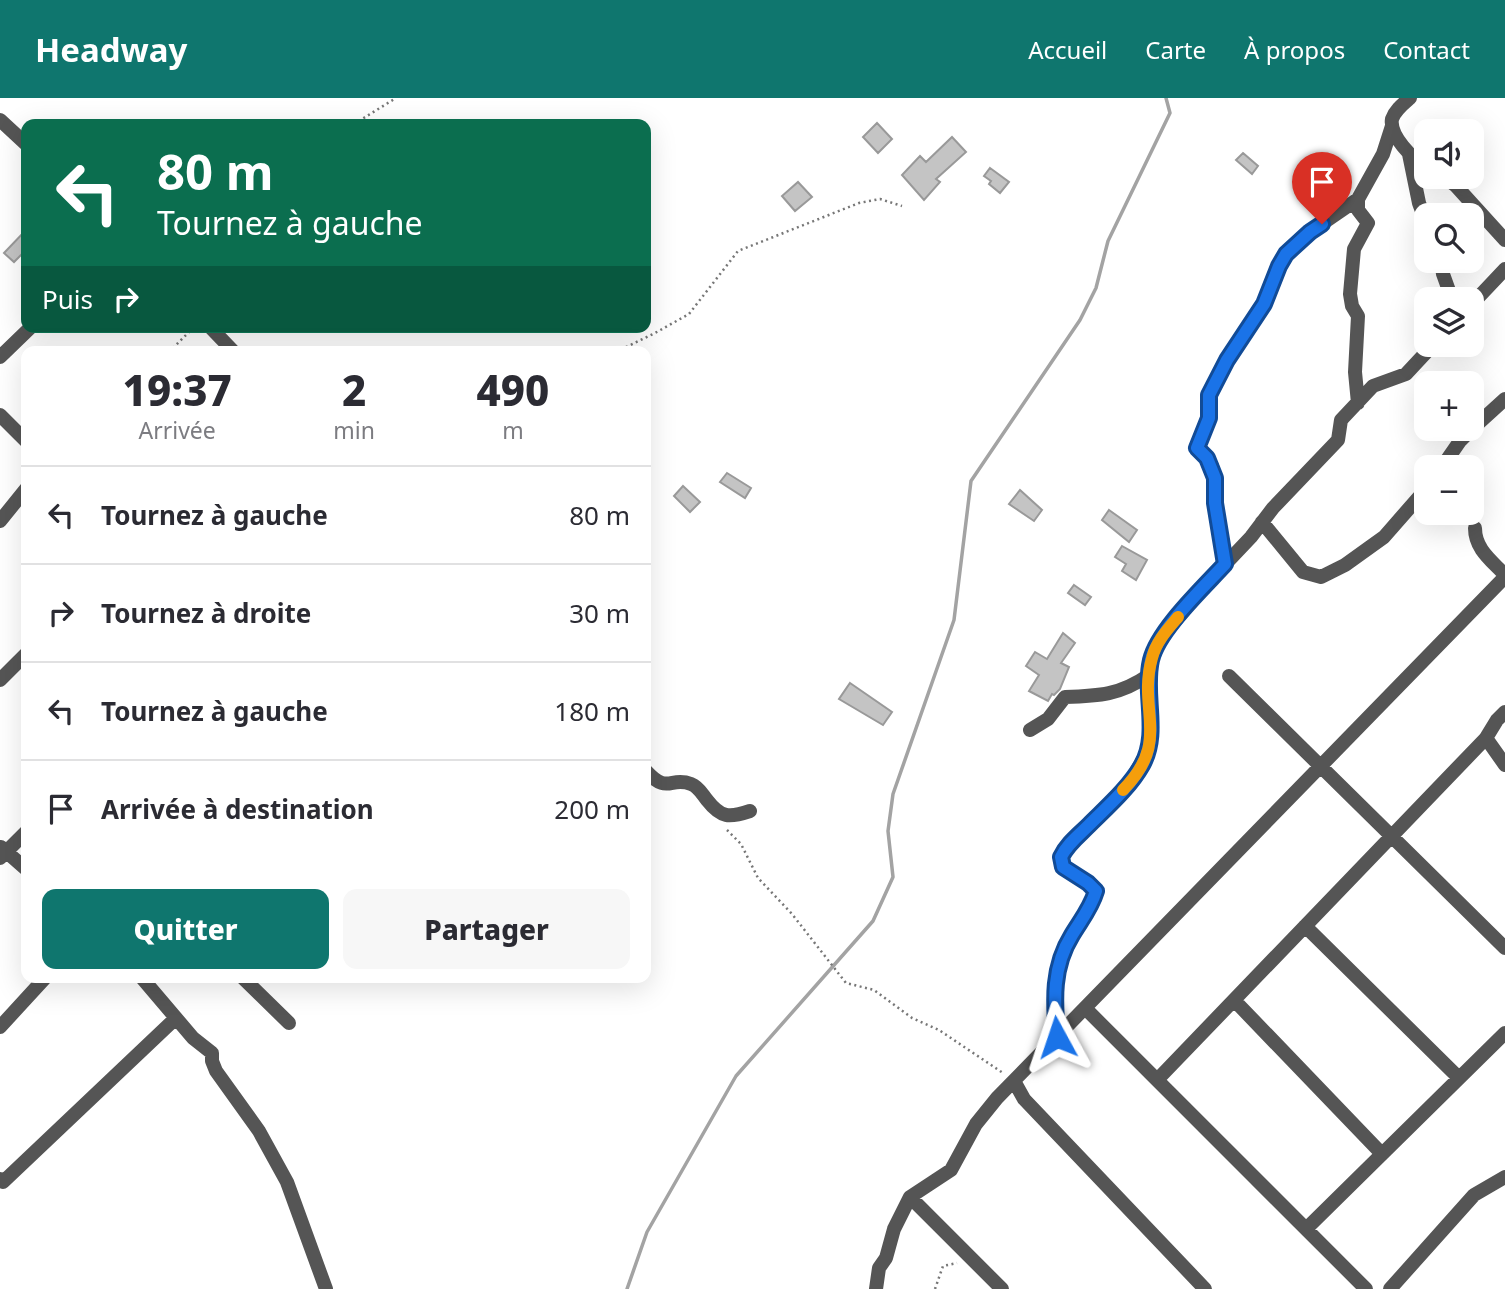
<!DOCTYPE html>
<html lang="fr">
<head>
<meta charset="utf-8">
<style>
  :root { --surface:#fff; --page:#f7f7f7; --text:#2b2b33; --muted:#7c7c81; --line:#e1e1e2; --accent:#0f766e }
  body { margin:0; font-family:"Noto Sans",sans-serif; background:var(--page); color:var(--text); height:100vh; display:flex; flex-direction:column; font-size:26px; white-space:nowrap }
  * { box-sizing:border-box; margin:0 }
  p { font-size:23px; color:var(--muted) }
  .icon { flex:none; width:38px; height:38px; fill:none; stroke:currentColor; stroke-width:2; stroke-linecap:round; stroke-linejoin:round }
  .map { position:relative; flex:1; overflow:hidden }
  .side { position:absolute; left:21px; top:248px; width:630px; height:637px; display:flex; flex-direction:column; background:var(--surface); border-radius:14px; box-shadow:0 7px 28px #0002 }
  .side>* { flex:none }
  .top-card { position:absolute; left:21px; top:21px; width:630px; height:214px; border-radius:14px; box-shadow:0 7px 28px #0002; background:#0b6e4f; color:#fff; overflow:hidden }
  .fabs { position:absolute; left:1414px; top:21px; display:grid; gap:14px }
  .fabs a { display:grid; place-items:center; width:70px; height:70px; border-radius:14px; background:var(--surface); box-shadow:0 7px 28px #0002; font-size:35px }
  .pin { position:absolute; display:grid; place-items:center; width:60px; height:60px; color:#fff; margin:-72px -30px; border-radius:50% 50% 50% 0; rotate:-45deg; box-shadow:0 0 7px #0007 }
  .pin .icon { rotate:45deg }
  .me { position:absolute; width:77px; margin:-38px; rotate:355deg; stroke-linejoin:round; filter:drop-shadow(0 0 5px #0008) }
  .turn { display:flex; align-items:center; gap:24px; height:147px; padding:0 21px; font-size:32px }
  .turn .icon { width:91px; height:91px; stroke-width:2.5 }
  .turn b { display:block; font-size:49px; line-height:60px }
  .then { display:flex; align-items:center; height:66px; padding:0 21px; background:#0003; gap:14px; font-size:26px }
  .eta { display:flex; justify-content:space-evenly; align-items:center; height:119px; text-align:center }
  .eta b { font-size:42px; font-weight:800; line-height:49px }
  .cta { display:flex; gap:14px; margin-top:auto; padding:14px 21px }
  .cta a { flex:1; height:80px; border-radius:14px; background:var(--accent); color:#fff; font-size:28px; font-weight:800; line-height:80px; text-align:center }
  .cta a+a { background:var(--page); color:var(--text) }
  ul { padding:0; list-style:none }
  li { display:flex; align-items:center; gap:21px; height:98px; padding:0 21px; border-top:2px solid var(--line) }
  li div { flex:1 }
  li b { display:block; font-size:26px }
  li em { font-style:normal }
  header { display:flex; align-items:center; gap:42px; box-sizing:border-box; height:98px; padding:0 35px; background:var(--accent); color:#fff }
  header strong { font-size:33px }
  nav { display:flex; gap:38px; margin-inline-start:auto; font-size:24px }
  .map>svg:first-child { display:block }
</style>
</head>
<body>
<header>
<strong>Headway</strong>
<nav><a>Accueil</a><a>Carte</a><a>À propos</a><a>Contact</a></nav>
</header>
<div class="map">
<svg width="1505" height="1191" viewBox="0 0 1505 1191">
  <rect width="100%" height="100%" fill="#fff"/>
  <g fill="none" stroke-linecap="round" stroke-linejoin="round">
    <path stroke="#a3a3a3" stroke-width="3.5" d="M627,1191L647,1134L736,978L873,823L893,779L888,733L893,696L954,522L971,383L1080,222L1096,190L1108,143L1170,15L1166,0"/>
  </g>
  <path fill="#c4c4c4" stroke="#999" stroke-width="2" d="M877,25L892,41L878,55L863,39Z
    M952,39L966,54L936,81L940,84L924,102L902,77L920,58L926,64Z
    M1243,55L1258,68L1252,76L1236,62Z
    M990,70L1009,84L1000,95L989,86L991,83L984,78Z
    M798,84L812,99L795,113L782,98Z
    M26,132V152L14,164L4,155Z
    M727,375L751,390L745,400L720,384Z
    M683,388L700,404L690,414L674,398Z
    M1020,392L1042,412L1034,423L1009,406Z
    M1109,412L1137,432L1129,444L1102,422Z
    M1122,448L1147,462L1136,482L1122,473L1126,466L1115,459Z
    M1074,487L1091,499L1085,507L1068,495Z
    M1063,535L1075,545L1061,565L1069,569L1060,591L1054,597L1052,596L1048,603L1029,593L1039,577L1026,568L1035,554L1047,561Z
    M850,585L892,614L883,627L839,601Z"/>
  <g fill="none" stroke-linecap="round" stroke-linejoin="round">
    <path stroke="#777" stroke-width="2.5" stroke-dasharray="2 3.5" stroke-linecap="butt" d="M354,26L396,0
      M169,254L194,229
      M616,254L655,235L689,216L738,153L859,105L880,101L902,108
      M727,732L741,746L758,780L792,816L846,885L874,892L912,920L939,932L1003,975
      M935,1191L943,1168L957,1165"/>
    <path stroke="#555" stroke-width="14" d="M1410,0C1403,6 1395,12 1392,21C1389,38 1413,61 1426,69
      M0,22L26,46
      M1409,56L1419,105L1426,124
      M1444,79L1456,88L1505,142
      M1358,101V112L1368,125L1354,151L1350,196L1352,208L1358,218L1355,274L1358,305
      M1441,163L1443,176L1452,201
      M1472,206L1505,171
      M210,229L234,254
      M0,259L31,229
      M0,317L26,343
      M1472,331L1505,301
      M1442,369L1460,343L1472,331
      M0,423L26,391
      M1262,424L1303,474L1321,479L1345,467L1384,439L1426,391
      M1475,430C1475,451 1491,462 1505,477
      M1225,465L1215,405V380L1212,368L1197,350L1209,320V297L1227,262L1263,206L1286,156L1310,134L1358,101L1383,56L1392,28
      M1229,578L1505,850
      M0,582L26,556
      M1030,632L1048,621L1065,599C1099,598 1120,597 1149,577
      M1486,640L1505,667
      M646,673C668,697 670,678 691,686C699,689 702,696 707,702C721,720 729,720 750,713
      M1,749L26,771
      M0,760L26,734
      M1305,828L1459,980
      M142,880L193,940L212,955V963L216,973L259,1033L287,1084L326,1191
      M243,880L289,925
      M1234,902L1382,1056
      M1085,910L1366,1191
      M0,929L45,880
      M1057,939C1054,903 1052,869 1072,837C1081,822 1091,810 1096,793L1092,787L1063,769L1061,759L1072,744L1129,686L1148,653L1151,636L1149,577L1152,558L1163,538L1197,496L1251,439L1273,410L1338,342L1341,322L1373,288L1406,276L1433,247
      M1157,982L1486,640L1497,622L1505,614
      M1014,983L1024,1001L1205,1191
      M0,1081L3,1084L176,920
      M910,1099L1002,1191
      M1306,1131L1505,935
      M876,1191L879,1170L886,1160L894,1131L910,1099L951,1072L976,1026L997,1000L1505,479
      M1390,1191L1474,1097L1505,1079"/>
  </g>
  <g fill="none" stroke-linecap="round" stroke-linejoin="round">
    <g stroke="#114b97" stroke-width="18">
      <path id="route" d="M1057,939C1054,902 1052,869 1072,837C1081,822 1091,810 1096,793L1088,785L1063,769L1061,759C1067,746 1079,737 1089,727C1107,709 1129,690 1142,667C1160,635 1143,597 1151,562C1158,532 1204,489 1225,466L1215,405V380L1207,360L1197,350L1209,320V297L1227,262L1264,206L1279,168L1286,156L1310,134L1322,126"/>
    </g>
    <use href="#route" stroke="#1a73e8" stroke-width="12"/>
    <path stroke="#f59e0b" stroke-width="12" d="M1123,692C1172,642 1137,614 1152,560C1156,544 1167,532 1178,519"/>
  </g>
</svg>
<div class="fabs">
<a><svg class="icon" aria-label="sound" viewBox="0 0 24 24"><path d="M4 9h4l5-4v14l-5-4H4zM17 9q2 3 0 6"/></svg></a>
<a><svg class="icon" aria-label="search" viewBox="0 0 24 24"><circle cx="10" cy="10" r="6"/><path d="M15 15l6 6"/></svg></a>
<a><svg class="icon" aria-label="layers" viewBox="0 0 24 24"><path d="M12 4l9 5-9 5-9-5zM3 14l9 5 9-5"/></svg></a>
<a>+</a>
<a>−</a>
</div>
<div class="pin" style="left:1322px;top:126px;background:#d93025"><svg class="icon" aria-label="arrive" viewBox="0 0 24 24"><path d="M6 21V4h12l-3 4 3 4H6"/></svg></div>
<svg class="me" style="left:1057px;top:939px" viewBox="-20 -20 40 40"><path d="M0-17L14 15 0 8-14 15z" fill="#1a73e8" stroke="#fff" stroke-width="4"/></svg>
<div class="top-card">
<div class="turn"><svg class="icon" aria-label="left" viewBox="0 0 24 24"><path d="M17 20v-9H6M10 6l-5 5 5 5"/></svg><div><b>80 m</b>Tournez à gauche</div></div>
<div class="then">Puis<svg class="icon" aria-label="right" viewBox="0 0 24 24"><path d="M7 20v-9h11M14 6l5 5-5 5"/></svg></div>
</div>
<section class="side">
<div class="eta">
<div><b>19:37</b><p>Arrivée</p></div>
<div><b>2</b><p>min</p></div>
<div><b>490</b><p>m</p></div>
</div>
<ul>
<li><svg class="icon" aria-label="left" viewBox="0 0 24 24"><path d="M17 20v-9H6M10 6l-5 5 5 5"/></svg><div><b>Tournez à gauche</b></div><em>80 m</em></li>
<li><svg class="icon" aria-label="right" viewBox="0 0 24 24"><path d="M7 20v-9h11M14 6l5 5-5 5"/></svg><div><b>Tournez à droite</b></div><em>30 m</em></li>
<li><svg class="icon" aria-label="left" viewBox="0 0 24 24"><path d="M17 20v-9H6M10 6l-5 5 5 5"/></svg><div><b>Tournez à gauche</b></div><em>180 m</em></li>
<li><svg class="icon" aria-label="arrive" viewBox="0 0 24 24"><path d="M6 21V4h12l-3 4 3 4H6"/></svg><div><b>Arrivée à destination</b></div><em>200 m</em></li>
</ul>
<div class="cta"><a>Quitter</a><a>Partager</a></div>
</section>
</div>
</body>
</html>
